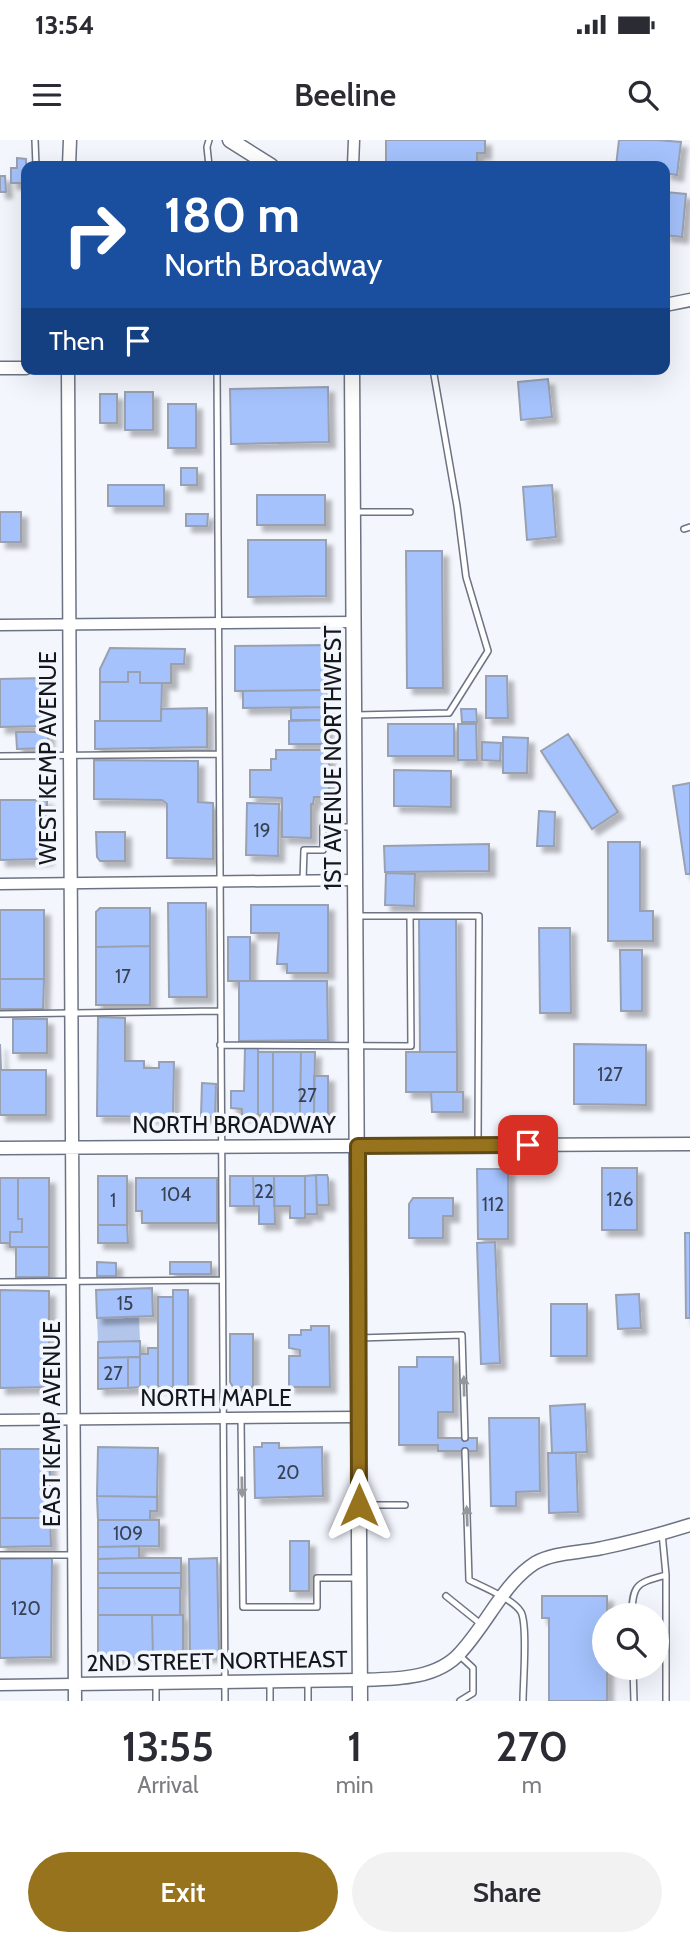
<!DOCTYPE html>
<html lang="en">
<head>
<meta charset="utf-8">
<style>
  :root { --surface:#fff; --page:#f2f2f3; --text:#2b2b33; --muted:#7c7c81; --accent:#97731d }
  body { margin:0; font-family:Cabin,sans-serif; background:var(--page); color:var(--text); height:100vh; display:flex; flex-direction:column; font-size:26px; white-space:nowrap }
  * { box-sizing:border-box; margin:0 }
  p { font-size:23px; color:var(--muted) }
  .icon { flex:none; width:38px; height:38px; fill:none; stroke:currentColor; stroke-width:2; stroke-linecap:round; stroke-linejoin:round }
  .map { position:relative; height:1561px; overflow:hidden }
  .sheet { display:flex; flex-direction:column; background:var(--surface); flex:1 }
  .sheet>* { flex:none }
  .guide { position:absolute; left:21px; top:21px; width:649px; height:214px; border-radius:14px; box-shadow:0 7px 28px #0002; background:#1a4fa0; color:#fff; overflow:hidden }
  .controls { position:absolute; left:592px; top:1463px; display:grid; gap:14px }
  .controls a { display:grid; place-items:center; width:77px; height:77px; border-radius:50%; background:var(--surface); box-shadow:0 7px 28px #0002; font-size:35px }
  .pin { position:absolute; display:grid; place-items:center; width:60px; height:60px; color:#fff; margin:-30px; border-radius:14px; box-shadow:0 4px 10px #0006 }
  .me { position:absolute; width:77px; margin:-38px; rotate:0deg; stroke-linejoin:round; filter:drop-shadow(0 0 5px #0008) }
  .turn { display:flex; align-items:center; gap:24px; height:147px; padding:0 28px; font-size:32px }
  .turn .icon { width:91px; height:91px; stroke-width:2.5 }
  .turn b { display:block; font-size:49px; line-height:60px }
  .then { display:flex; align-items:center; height:66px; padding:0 28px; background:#0003; gap:14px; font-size:26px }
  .eta { display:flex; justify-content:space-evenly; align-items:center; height:119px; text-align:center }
  .eta b { font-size:42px; font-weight:600; line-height:49px }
  .action { display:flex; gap:14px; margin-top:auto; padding:14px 28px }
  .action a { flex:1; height:80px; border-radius:42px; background:var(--accent); color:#fff; font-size:28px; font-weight:600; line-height:80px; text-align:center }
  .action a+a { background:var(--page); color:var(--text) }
  .status { display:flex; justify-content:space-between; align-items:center; height:49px; padding:0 35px; background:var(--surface); direction:ltr }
  .status svg { height:19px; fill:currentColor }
  header { display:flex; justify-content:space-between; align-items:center; height:91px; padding:0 28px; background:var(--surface); font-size:32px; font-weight:600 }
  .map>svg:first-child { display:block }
</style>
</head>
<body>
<div class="status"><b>13:54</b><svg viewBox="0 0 49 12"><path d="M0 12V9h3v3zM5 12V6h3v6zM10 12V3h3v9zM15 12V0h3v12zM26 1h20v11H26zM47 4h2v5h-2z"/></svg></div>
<header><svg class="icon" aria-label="menu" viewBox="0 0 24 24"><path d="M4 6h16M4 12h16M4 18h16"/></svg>Beeline<svg class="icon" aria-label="search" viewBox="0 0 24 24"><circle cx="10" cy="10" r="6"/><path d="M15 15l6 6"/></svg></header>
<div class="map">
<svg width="690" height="1561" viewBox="0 0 690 1561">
  <defs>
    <filter id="shadow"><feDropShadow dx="6" dy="6" stdDeviation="2" flood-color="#0004"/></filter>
  </defs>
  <rect width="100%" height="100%" fill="#f3f6fd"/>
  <path fill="#b2c5eb" d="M139,1177L140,1201L98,1202L97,1178Z"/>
  <path fill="#a5c2fc" stroke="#99a1b1" stroke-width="2" filter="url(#shadow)" d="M386,0H485V13H477V26H386Z
    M619,0H657L681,2L677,35L665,33V26H616Z
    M17,18L26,19V43H11V28H17Z
    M0,36H5L6,52H0Z
    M665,52L686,54L682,97L665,95Z
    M548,239L552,277L521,280L518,242Z
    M328,247L329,302L231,304L230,249Z
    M125,252H153V290H125Z
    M100,254H117V283H100Z
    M168,264H196V308H168Z
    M181,328H197V345H181Z
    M108,345H164V366H108Z
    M552,345L556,397L527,400L523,347Z
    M257,355H325V385H257Z
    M0,372H21V402H0Z
    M186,374H208L207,386H186Z
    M248,400H326V456L248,457Z
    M406,411H442L443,548H407Z
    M326,505L327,550L235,551V506Z
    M110,508L185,509L184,524H171V543H140V532H128V542H100V529Z
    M128,532H140V543H162L161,581H100V542H128Z
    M486,536H507L508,578H486Z
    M45,538L46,586L0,587V539Z
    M327,550V567L243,568V551Z
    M327,567V580H291V568Z
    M207,568V607L95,609V581H161V569Z
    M461,569H476L477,582H462Z
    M327,580V604H289V581Z
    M388,584H454V616H388Z
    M458,584H476L477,620H458Z
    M16,592H48V608L17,609Z
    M568,594L618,672L592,689L541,611Z
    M503,597L528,598L527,633H503Z
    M482,602L501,603L500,621L482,620Z
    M276,610H329V657H314L313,664H311V698L282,697V658L250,657V630H271V619H276Z
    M94,620L198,621V662L213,663V719L167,718V664L162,660L94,659Z
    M394,630L451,631V667L394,666Z
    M690,643V734H686L673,646Z
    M0,660H47V719L0,720Z
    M247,663L279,664L278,716L246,715Z
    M539,671L555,672L554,706H537Z
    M96,692H125V721H100L97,717Z
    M608,702H640V771H653V801H608Z
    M489,704V731L385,732L384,706Z
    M386,733L415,734L414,766L385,765Z
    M168,763H206L207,857H169Z
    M251,765H328V833H287V824H277L279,793H251Z
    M100,768H150V806L96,807V772Z
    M0,770H44V839H0Z
    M419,778H456L457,912H420Z
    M539,788H570L571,873H540Z
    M228,797H250V841H228Z
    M150,806V865H96V807Z
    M620,810H642V871H621Z
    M0,839H44L43,869H0Z
    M239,841H327L328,900L239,901Z
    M98,877L125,878V921H144V928H159V922H174L173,977L97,976Z
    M13,879H47V913H13Z
    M0,904L1,930H46V975H0Z
    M574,904L646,905V965L574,964Z
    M245,908H258V975H242V969L231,968V951H244Z
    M258,912H273V975H258Z
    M273,912H301L300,975H273Z
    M301,912H315L314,975H300Z
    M406,912H457V952H406Z
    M314,936H328V975H314Z
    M202,943L216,944L215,977L201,976Z
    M431,952H463V972H432Z
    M602,1028H637V1090H602Z
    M477,1029H508V1099H478Z
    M316,1035L317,1074H305V1036Z
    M316,1035H327L328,1038L329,1065H317Z
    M98,1036H127V1085H98Z
    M230,1036H253L254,1066H230Z
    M253,1036H274L275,1084H259V1066H254Z
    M274,1036H305V1078H290V1066H274Z
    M0,1038H18V1079H22V1092H10V1103H0Z
    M18,1038H49V1107H10V1092H22V1079H18Z
    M136,1038H217V1083H142V1071H136Z
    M413,1058H453V1076H443V1098H409V1064Z
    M98,1085H127L128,1103H98Z
    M685,1093H690V1178H686Z
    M495,1102L500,1223L481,1224L477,1103Z
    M16,1107H49V1137H16Z
    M97,1122L116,1123V1136H97Z
    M170,1122H211V1134H170Z
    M152,1148L153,1176L97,1178L96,1150Z
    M0,1150L49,1151V1247L0,1248Z
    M173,1150H188V1247H173Z
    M639,1154L641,1188L618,1189L616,1155Z
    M158,1157H173V1247H158Z
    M551,1164H587V1216H551Z
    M311,1186H329L330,1247H289V1216H300V1210L289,1208V1195H301V1190H311Z
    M230,1194H253V1247H233L230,1242Z
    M140,1201V1217L98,1218V1202Z
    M148,1208H158V1247H140V1214H148Z
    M128,1217V1248L98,1249V1218Z
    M128,1217H140V1247L128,1248Z
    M417,1217H453V1272H438V1298H477V1311H438V1305H399V1227H417Z
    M585,1264L587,1312L552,1313L550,1266Z
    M489,1278H539L540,1351L516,1352V1366H491Z
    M262,1303H279V1308L322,1307L323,1356L255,1358L254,1307H262Z
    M98,1307L158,1308L157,1357L97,1356Z
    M0,1309H45L50,1312V1378H0Z
    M548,1313H576L578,1372L549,1373Z
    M97,1356L157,1357V1371H150V1380H98Z
    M0,1378H50L51,1406L0,1407Z
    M98,1380H159V1406L98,1407Z
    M290,1401H309V1451H290Z
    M139,1406V1418L98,1419V1407Z
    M52,1418L51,1517L0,1518V1419Z
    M139,1418H181V1433H98V1419Z
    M217,1418L219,1516H190L189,1419Z
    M98,1433H181V1448H98Z
    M98,1448H180V1475H98Z
    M542,1456H607V1475H604V1528H607V1561H549V1478H542Z
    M98,1475H152L153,1517L98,1518Z
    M152,1475H183V1517H153Z"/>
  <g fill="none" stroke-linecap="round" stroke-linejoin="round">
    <g stroke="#6c7383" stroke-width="8">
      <path id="service" d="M35,0L36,26
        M209,26L207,7L209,0
        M217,229L225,1561
        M354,372H410
        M684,389L690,387
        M355,575L449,573L488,511L466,437L457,366L433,229
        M0,616L219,614
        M303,740L304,710H323V687H353
        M358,776H479L478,1005
        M0,874L220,871
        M220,905L411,906L410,776
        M0,1142L222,1140
        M358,1198L462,1195L465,1298
        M241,1278L243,1467H317V1438H359
        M465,1311L469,1440C483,1447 513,1459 521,1472C528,1485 523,1543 523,1561
        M359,1365H405
        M662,1393L666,1435V1561
        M0,1415H74
        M446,1456L482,1485
        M632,1475C632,1443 638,1443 666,1435
        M459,1515L473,1528V1553L460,1561
        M633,1528L634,1561
        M270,1541V1561
        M308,1541V1561
        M156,1543V1561"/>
    </g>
    <g stroke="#6c7383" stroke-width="13">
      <path id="minor" d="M353,26L354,0
        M0,485L355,482
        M0,744L356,740
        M0,1280L358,1277
        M0,1545L75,1544"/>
    </g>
    <g stroke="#6c7383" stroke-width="15">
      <path id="tertiary" d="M69,26L70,0
        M665,165L690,160
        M0,228H26
        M68,229L75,1561
        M0,1008L690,1004
        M75,1544L359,1540C393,1539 436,1540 460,1513C473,1499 484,1482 495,1466C506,1450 518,1434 535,1423C554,1412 580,1413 602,1408C632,1402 661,1394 690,1385"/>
    </g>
    <g stroke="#6c7383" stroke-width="17">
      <path id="secondary" d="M230,0L271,26
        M352,229L360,1561"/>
    </g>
    <use href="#service" stroke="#fff" stroke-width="5"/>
    <use href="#minor" stroke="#fff" stroke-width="10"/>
    <use href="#tertiary" stroke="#fff" stroke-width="12"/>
    <use href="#secondary" stroke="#fff" stroke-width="14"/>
  </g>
  <defs><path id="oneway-solid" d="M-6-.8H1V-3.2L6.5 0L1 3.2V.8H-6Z" transform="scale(1.75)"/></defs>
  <g fill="#959799">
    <use href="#oneway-solid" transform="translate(464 1246) rotate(-91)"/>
    <use href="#oneway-solid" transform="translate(242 1347) rotate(89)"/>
    <use href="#oneway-solid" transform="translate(467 1376) rotate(-92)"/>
  </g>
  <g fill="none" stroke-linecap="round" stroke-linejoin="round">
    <g stroke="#624b13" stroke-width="18">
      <path id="route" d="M359,1365L358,1006L528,1005"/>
    </g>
    <use href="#route" stroke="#97731d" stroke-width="12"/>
  </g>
  <g text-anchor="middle" stroke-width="7" stroke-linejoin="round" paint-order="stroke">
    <g font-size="19" fill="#384254">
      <text x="262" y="697">19</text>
      <text x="123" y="843">17</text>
      <text x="610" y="941">127</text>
      <text x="307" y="962">27</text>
      <text x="264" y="1058">22</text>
      <text x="176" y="1061">104</text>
      <text x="620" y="1066">126</text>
      <text x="113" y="1067">1</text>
      <text x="493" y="1071">112</text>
      <text x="125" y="1170">15</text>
      <text x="113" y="1240">27</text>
      <text x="288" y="1339">20</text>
      <text x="128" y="1400">109</text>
      <text x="26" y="1475">120</text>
    </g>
    <g font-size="23" fill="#14171c" stroke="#f3f6fd">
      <text transform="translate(48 618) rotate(-90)" y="8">WEST KEMP AVENUE</text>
      <text transform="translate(333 618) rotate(-90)" y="8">1ST AVENUE NORTHWEST</text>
      <text x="234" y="993">NORTH BROADWAY</text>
      <text x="216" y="1266">NORTH MAPLE</text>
      <text transform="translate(52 1284) rotate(-90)" y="8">EAST KEMP AVENUE</text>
      <text transform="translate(217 1521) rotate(-1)" y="8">2ND STREET NORTHEAST</text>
    </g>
  </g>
</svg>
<div class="controls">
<a><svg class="icon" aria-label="search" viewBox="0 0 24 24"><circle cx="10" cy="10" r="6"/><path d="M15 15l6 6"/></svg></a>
</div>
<div class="pin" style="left:528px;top:1005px;background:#d93025"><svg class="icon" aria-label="arrive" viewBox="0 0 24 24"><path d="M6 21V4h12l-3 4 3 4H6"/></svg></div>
<svg class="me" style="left:359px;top:1365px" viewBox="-20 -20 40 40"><path d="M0-17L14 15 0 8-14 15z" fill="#97731d" stroke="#fff" stroke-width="4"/></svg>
<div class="guide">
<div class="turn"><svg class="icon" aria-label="right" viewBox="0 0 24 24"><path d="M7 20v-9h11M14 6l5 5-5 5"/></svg><div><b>180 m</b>North Broadway</div></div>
<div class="then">Then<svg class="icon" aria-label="arrive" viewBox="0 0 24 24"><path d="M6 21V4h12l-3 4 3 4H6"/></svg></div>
</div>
</div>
<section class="sheet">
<div class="eta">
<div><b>13:55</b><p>Arrival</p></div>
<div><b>1</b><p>min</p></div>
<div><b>270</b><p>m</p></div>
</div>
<div class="action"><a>Exit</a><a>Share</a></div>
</section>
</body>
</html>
